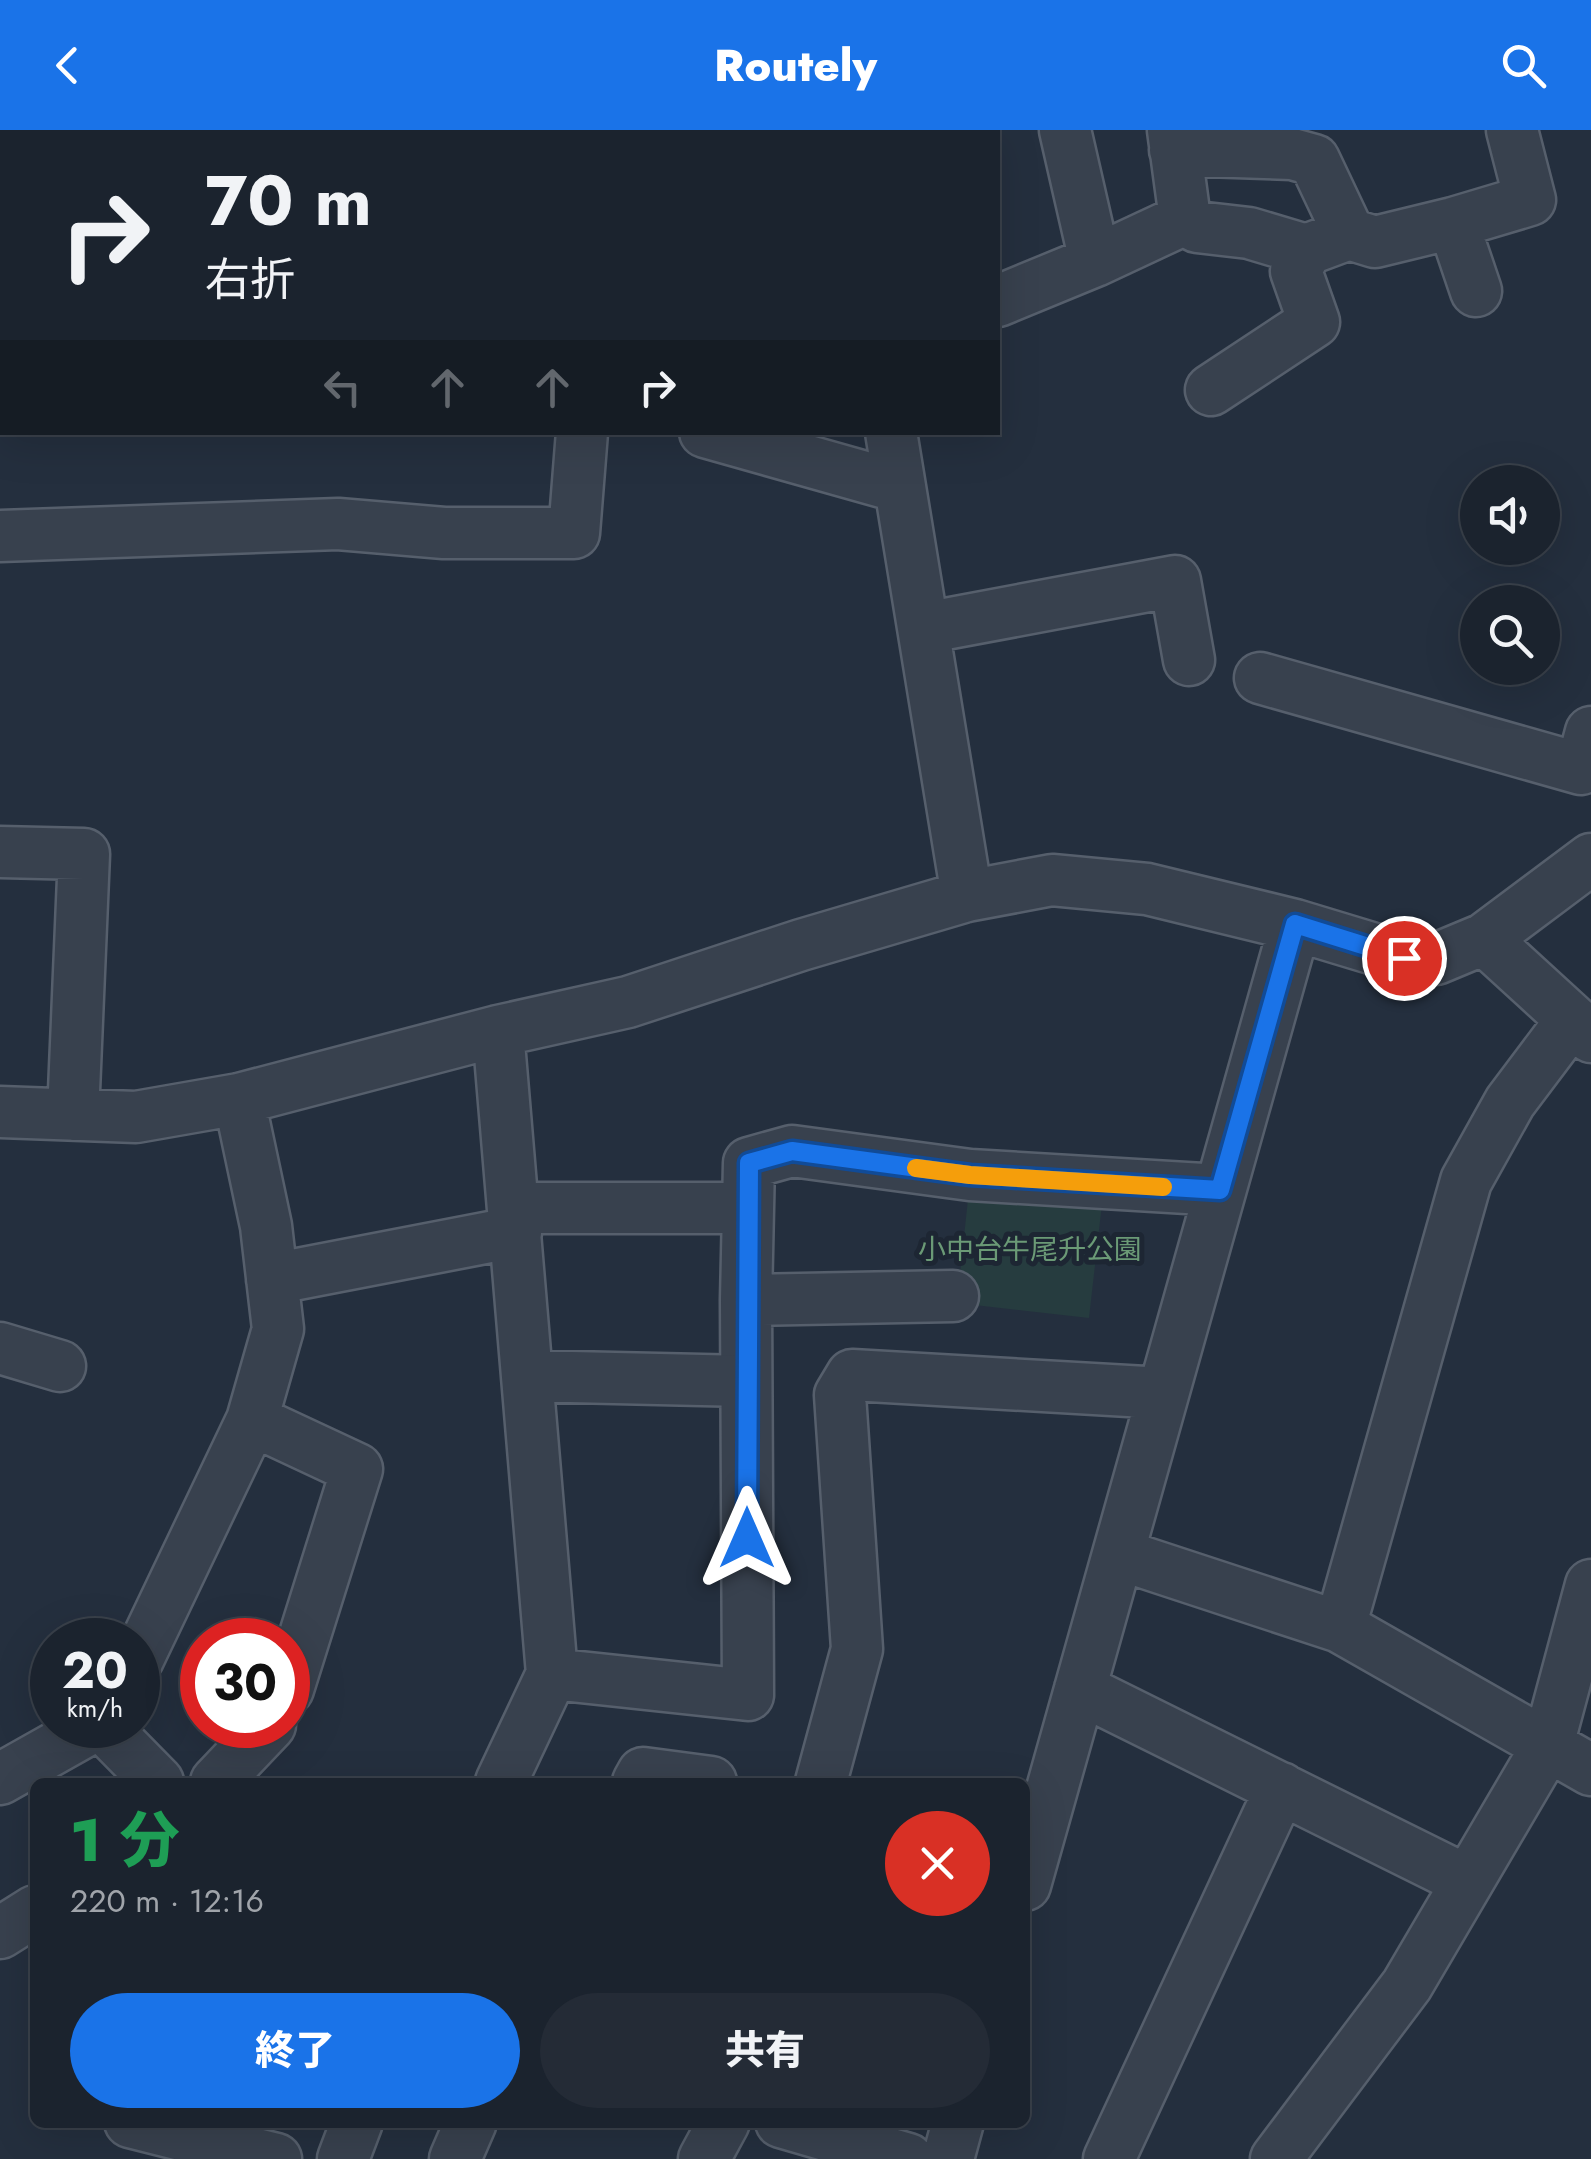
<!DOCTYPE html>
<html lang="ja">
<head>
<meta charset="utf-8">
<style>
  :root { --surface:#1b232e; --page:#242b36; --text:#f1f3f6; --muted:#a0a4aa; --line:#39404a; --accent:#1a73e8 }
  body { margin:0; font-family:Jost,"Noto Sans JP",sans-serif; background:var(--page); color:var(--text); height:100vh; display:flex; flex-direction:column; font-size:38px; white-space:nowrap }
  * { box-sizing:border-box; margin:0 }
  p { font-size:32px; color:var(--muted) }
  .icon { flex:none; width:55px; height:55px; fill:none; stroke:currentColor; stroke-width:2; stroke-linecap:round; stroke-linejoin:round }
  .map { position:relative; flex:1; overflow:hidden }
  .sheet { position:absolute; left:30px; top:1648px; width:1000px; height:350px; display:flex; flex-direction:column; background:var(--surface); border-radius:15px; box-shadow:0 10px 40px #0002,0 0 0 2px var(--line) }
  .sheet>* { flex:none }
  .guide { position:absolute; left:0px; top:0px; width:1000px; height:305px; box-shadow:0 10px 40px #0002,0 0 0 2px var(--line); background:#1b232e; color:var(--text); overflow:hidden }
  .fabs { position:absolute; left:1460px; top:335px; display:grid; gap:20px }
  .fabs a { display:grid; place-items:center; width:100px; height:100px; border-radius:50%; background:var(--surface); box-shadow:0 10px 40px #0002,0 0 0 2px var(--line); font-size:50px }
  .speed { position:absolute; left:30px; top:1488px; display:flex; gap:20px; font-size:50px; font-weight:700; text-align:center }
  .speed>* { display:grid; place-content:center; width:130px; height:130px; border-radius:50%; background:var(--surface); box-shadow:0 10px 40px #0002,0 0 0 2px var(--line); line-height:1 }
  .speed small { font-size:25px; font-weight:400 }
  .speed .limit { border:15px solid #d22; background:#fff; color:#111 }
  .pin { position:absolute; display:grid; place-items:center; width:85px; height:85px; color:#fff; margin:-42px; border:5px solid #fff; border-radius:50%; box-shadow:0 2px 10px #0007 }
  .me { position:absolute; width:110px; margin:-55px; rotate:0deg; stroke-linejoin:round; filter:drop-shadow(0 0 8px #0008) }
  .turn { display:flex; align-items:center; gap:35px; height:210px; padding:0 40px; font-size:45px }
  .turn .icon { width:130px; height:130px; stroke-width:2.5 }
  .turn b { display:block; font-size:70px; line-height:85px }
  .lanes { display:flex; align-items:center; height:95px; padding:0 40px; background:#0003; justify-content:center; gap:50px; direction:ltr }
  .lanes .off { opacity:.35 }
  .round { display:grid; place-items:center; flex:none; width:105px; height:105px; border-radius:52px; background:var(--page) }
  .headline { display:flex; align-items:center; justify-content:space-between; height:170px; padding:0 40px }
  h1 { font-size:60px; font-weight:800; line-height:75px; color:#1e9e55 }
  .button { display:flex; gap:20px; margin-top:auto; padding:20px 40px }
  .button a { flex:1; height:115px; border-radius:60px; background:var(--accent); color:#fff; font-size:40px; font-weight:800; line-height:115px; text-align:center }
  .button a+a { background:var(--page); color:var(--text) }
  header { display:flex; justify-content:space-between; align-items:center; height:130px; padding:0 40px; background:var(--accent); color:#fff; font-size:45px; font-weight:800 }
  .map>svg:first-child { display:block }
</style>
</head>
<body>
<header><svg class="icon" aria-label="back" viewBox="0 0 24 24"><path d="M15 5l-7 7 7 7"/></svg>Routely<svg class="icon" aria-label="search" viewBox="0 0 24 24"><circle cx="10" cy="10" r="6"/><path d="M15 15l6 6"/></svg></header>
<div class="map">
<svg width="1591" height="2029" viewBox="0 0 1591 2029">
  <rect width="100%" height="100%" fill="#242f3e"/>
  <path fill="#263c3f" d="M970,1050L1103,1065L1089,1188L957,1173Z"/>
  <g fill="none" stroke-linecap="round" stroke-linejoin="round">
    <g stroke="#565f6c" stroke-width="55">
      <path id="minor" d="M1065,0L1095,131
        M455,2V0
        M850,2L851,0
        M1175,20L1292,24L1314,30L1349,104
        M1185,89L1197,97L1249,103L1306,120L1349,104L1375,112L1453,93L1530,70L1512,0
        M1453,93L1476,161
        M0,97H2
        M998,171L1095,131L1185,89L1173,0
        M1211,260L1314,192L1296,141L1306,120
        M0,276H2
        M705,302L900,357
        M891,302L967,766
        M0,406L338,394L444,403H574L582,302
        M924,498L1175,451L1189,530
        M1260,548L1581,639L1591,602
        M0,722L84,724L73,985
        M1484,809L1591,907
        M498,901L552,1544L501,1652
        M0,982L136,987L239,969L498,901L628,872L801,815L967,766L1052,750L1147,759L1295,795L1404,828L1436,829L1484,809L1591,729
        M515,1078H747
        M272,1149L516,1102
        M746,1170L953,1166
        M0,1218L60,1236
        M527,1246L746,1251
        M252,1290L357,1339L288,1559
        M1118,1424L1340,1497L1591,1640
        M1340,1497L1466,1051L1510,972L1571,891
        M138,1529L252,1290L278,1199L266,1096L239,969
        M552,1544L748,1565L746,1170L749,1033L792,1021L970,1045L1220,1060
        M1080,1559L1467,1751
        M102,1595L158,1652
        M0,1649L96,1595
        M216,1652L270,1595
        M638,1652L643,1643L711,1652
        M821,1652L857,1519L840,1265L852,1245L1163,1263
        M1025,1755L1295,795
        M0,1803L35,1781
        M130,1992L276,2029
        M781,1992L908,2029
        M343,2029L357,1992
        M455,2029L471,1992
        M704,2029L724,1992
        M948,2029L958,1992
        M1109,2029L1281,1658
        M1276,2029L1407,1855L1548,1615L1591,1455"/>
    </g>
    <use href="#minor" stroke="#38414e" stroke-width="50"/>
  </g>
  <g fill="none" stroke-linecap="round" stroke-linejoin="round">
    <g stroke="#114b97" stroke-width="25">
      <path id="route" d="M747,1408L749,1033L792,1021L970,1045L1220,1060L1295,794L1404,828"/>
    </g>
    <use href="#route" stroke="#1a73e8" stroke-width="18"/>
    <path stroke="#f59e0b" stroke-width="18" d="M916,1038L970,1045L1163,1057"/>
  </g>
  <g text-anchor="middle" stroke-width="10" stroke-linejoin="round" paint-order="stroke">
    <g font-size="28" fill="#6b9a76" stroke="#1d2633">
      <text x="1030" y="1129">小中台牛尾升公園</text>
    </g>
  </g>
</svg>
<div class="fabs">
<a><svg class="icon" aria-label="sound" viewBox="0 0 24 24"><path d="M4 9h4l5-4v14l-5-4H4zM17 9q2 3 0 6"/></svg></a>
<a><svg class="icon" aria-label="search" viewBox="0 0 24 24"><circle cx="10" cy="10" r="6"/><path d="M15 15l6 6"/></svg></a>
</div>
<div class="speed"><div>20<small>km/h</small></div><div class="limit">30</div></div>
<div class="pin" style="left:1404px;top:828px;background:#d93025"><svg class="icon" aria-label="arrive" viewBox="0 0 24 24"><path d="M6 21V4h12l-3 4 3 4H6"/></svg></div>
<svg class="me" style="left:747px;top:1408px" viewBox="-20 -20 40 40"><path d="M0-17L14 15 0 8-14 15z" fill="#1a73e8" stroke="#fff" stroke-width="4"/></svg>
<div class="guide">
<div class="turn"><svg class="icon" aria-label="right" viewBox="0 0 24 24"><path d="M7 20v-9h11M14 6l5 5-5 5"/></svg><div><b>70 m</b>右折</div></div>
<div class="lanes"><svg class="icon off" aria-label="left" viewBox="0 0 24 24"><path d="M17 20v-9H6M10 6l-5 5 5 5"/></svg><svg class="icon off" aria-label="ahead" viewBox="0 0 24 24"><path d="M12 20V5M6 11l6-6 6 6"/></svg><svg class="icon off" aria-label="ahead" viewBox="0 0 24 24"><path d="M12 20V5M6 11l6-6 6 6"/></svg><svg class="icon" aria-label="right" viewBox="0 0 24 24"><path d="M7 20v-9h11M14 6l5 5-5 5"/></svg></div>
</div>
<section class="sheet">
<div class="headline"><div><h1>1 分</h1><p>220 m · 12:16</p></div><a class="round" style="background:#d93025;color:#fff"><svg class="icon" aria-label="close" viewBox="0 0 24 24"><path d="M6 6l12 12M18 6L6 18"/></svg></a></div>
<div class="button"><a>終了</a><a>共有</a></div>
</section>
</div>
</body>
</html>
